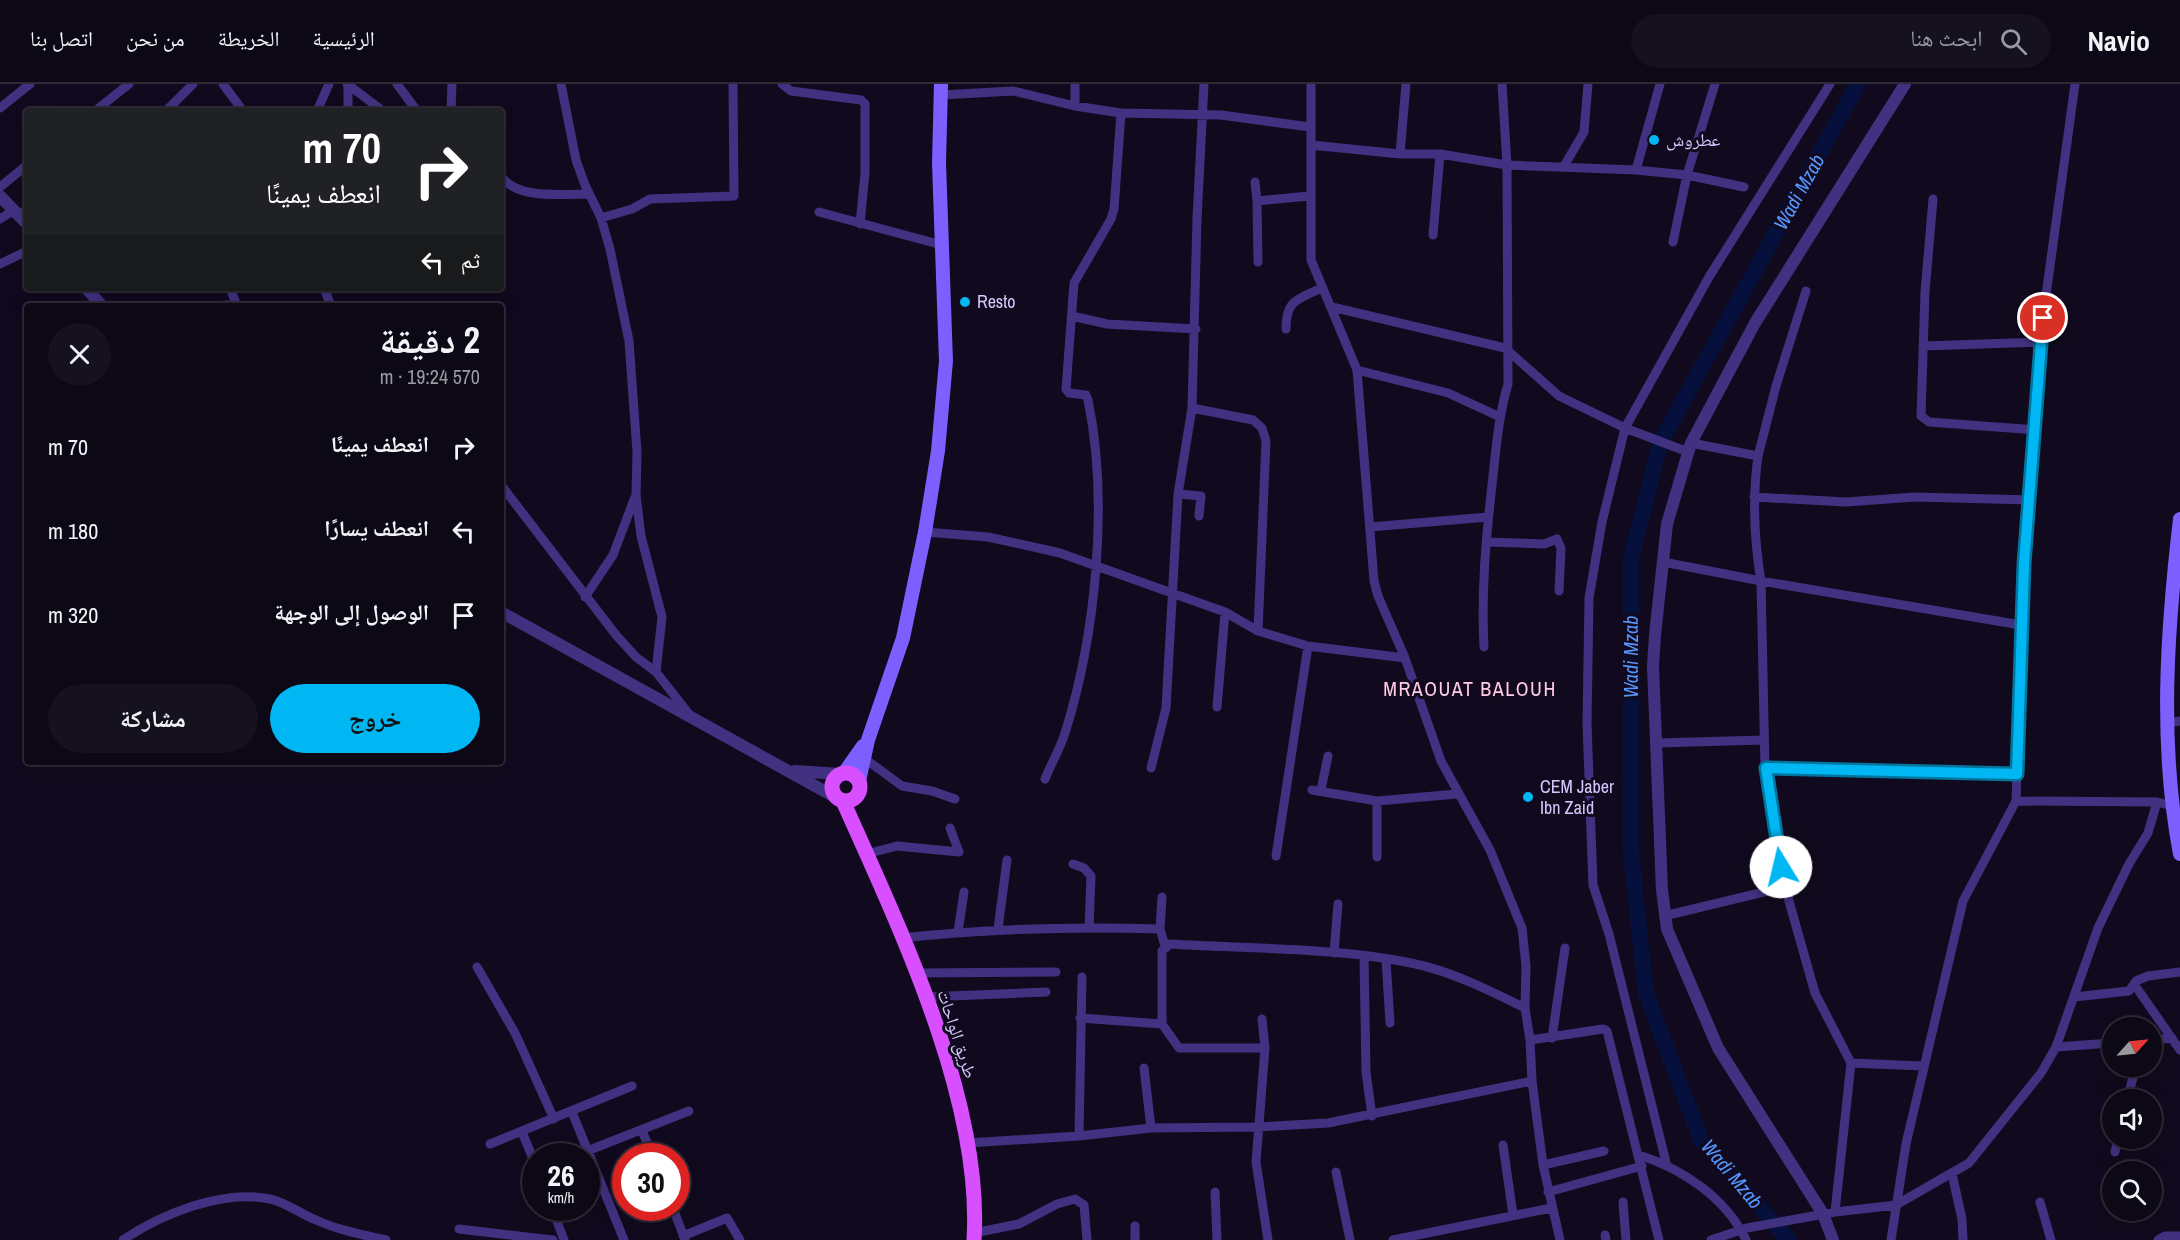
<!DOCTYPE html>
<html lang="ar">
<head>
<meta charset="utf-8">
<style>
  :root { --surface:#0d0816; --page:#16111f; --text:#f1f3f6; --muted:#9a9aa1; --line:#2d2935; --accent:#00b6f3 }
  body { margin:0; font-family:"Archivo Narrow","Noto Naskh Arabic",sans-serif; background:var(--page); color:var(--text); direction:rtl; height:100vh; display:flex; flex-direction:column; font-size:22px; white-space:nowrap }
  * { box-sizing:border-box; margin:0 }
  p { font-size:20px; color:var(--muted) }
  .icon { flex:none; width:33px; height:33px; fill:none; stroke:currentColor; stroke-width:2; stroke-linecap:round; stroke-linejoin:round }
  .map { position:relative; flex:1; overflow:hidden; direction:ltr }
  .drawer { position:absolute; left:24px; top:219px; width:480px; height:462px; display:flex; flex-direction:column; background:var(--surface); border-radius:6px; box-shadow:0 6px 24px #0002,0 0 0 2px var(--line); direction:rtl }
  .drawer>* { flex:none }
  .hud { position:absolute; left:24px; top:24px; width:480px; height:183px; border-radius:6px; box-shadow:0 6px 24px #0002,0 0 0 2px var(--line); direction:rtl; background:#202124; color:#fff; overflow:hidden }
  .needle { width:39px; rotate:63deg }
  .fabs { position:absolute; left:2102px; top:933px; display:grid; gap:12px }
  .fabs a { display:grid; place-items:center; width:60px; height:60px; border-radius:50%; background:var(--surface); box-shadow:0 6px 24px #0002,0 0 0 2px var(--line); font-size:30px }
  .speed { position:absolute; left:522px; top:1059px; display:flex; gap:12px; font-size:30px; font-weight:700; text-align:center }
  .speed>* { display:grid; place-content:center; width:78px; height:78px; border-radius:50%; background:var(--surface); box-shadow:0 6px 24px #0002,0 0 0 2px var(--line); line-height:1 }
  .speed small { font-size:15px; font-weight:400 }
  .speed .limit { border:9px solid #d22; background:#fff; color:#111 }
  .pin { position:absolute; display:grid; place-items:center; width:51px; height:51px; color:#fff; margin:-26px; border:3px solid #fff; border-radius:50%; box-shadow:0 2px 6px #0007 }
  .me { position:absolute; width:66px; margin:-33px; rotate:351deg; stroke-linejoin:round; filter:drop-shadow(0 0 4px #0008) }
  .turn { display:flex; align-items:center; gap:21px; height:126px; padding:0 24px; font-size:27px }
  .turn .icon { width:78px; height:78px; stroke-width:2.5 }
  .turn b { display:block; font-size:42px; line-height:51px }
  .then { display:flex; align-items:center; height:57px; padding:0 24px; background:#0003; gap:12px; font-size:22px }
  .round { display:grid; place-items:center; flex:none; width:63px; height:63px; border-radius:32px; background:var(--page) }
  .summary { display:flex; align-items:center; justify-content:space-between; height:102px; padding:0 24px }
  h1 { font-size:36px; font-weight:800; line-height:45px }
  .cta { display:flex; gap:12px; margin-top:auto; padding:12px 24px }
  .cta a { flex:1; height:69px; border-radius:36px; background:var(--accent); color:#111; font-size:24px; font-weight:800; line-height:69px; text-align:center }
  .cta a+a { background:var(--page); color:var(--text) }
  ul { padding:0; list-style:none }
  li { display:flex; align-items:center; gap:18px; height:84px; padding:0 24px }
  li div { flex:1 }
  li b { display:block; font-size:22px }
  li em { font-style:normal }
  header { display:flex; align-items:center; gap:36px; box-sizing:border-box; height:84px; padding:0 30px; background:var(--surface); border-bottom:2px solid var(--line) }
  header strong { font-size:28px }
  nav { display:flex; gap:33px; margin-inline-start:auto; font-size:21px }
  .search { width:420px; height:54px; background:var(--page); display:flex; align-items:center; gap:15px; box-sizing:border-box; padding:0 21px; border-radius:33px; color:var(--muted); font-size:22px }
  .map>svg:first-child { display:block }
</style>
</head>
<body>
<header>
<strong>Navio</strong>
<div class="search"><svg class="icon" aria-label="search" viewBox="0 0 24 24"><circle cx="10" cy="10" r="6"/><path d="M15 15l6 6"/></svg>ابحث هنا</div>
<nav><a>الرئيسية</a><a>الخريطة</a><a>من نحن</a><a>اتصل بنا</a></nav>
</header>
<div class="map">
<svg width="2180" height="1156" viewBox="0 0 2180 1156">
  <rect width="100%" height="100%" fill="#110a1e"/>
  <g fill="none" stroke-linecap="round" stroke-linejoin="round">
    <path stroke="#05113c" stroke-width="16" d="M1789,1156L1701,1056L1646,910L1631,769V473L1661,357L1858,0"/>
    <path stroke="#413281" stroke-width="9" d="M223,0L243,27
      M347,0L383,27
      M397,0L417,27
      M561,0L576,76L585,101L601,134L610,165L629,257L637,368L636,411L641,452L662,533L656,588L689,630
      M782,0L791,7L861,16L865,20V89L860,140
      M1311,0V176L1357,286L1374,497L1378,512L1405,574
      M941,11L1013,7L1075,22L1121,29L1221,31L1310,43
      M1075,22V0
      M0,24L30,0
      M95,27L129,0
      M166,27L193,0
      M317,27L329,0
      M348,27V1
      M451,27L452,0
      M1311,61L1400,70H1440L1507,81L1636,86L1687,91L1744,103
      M1400,70L1406,0
      M1564,82L1584,48L1588,0
      M1636,86L1660,0
      M501,92C517,116 563,110 589,110
      M1255,98L1257,117
      M0,103L27,81
      M1933,115L1925,208L1921,332L1929,338L2036,346
      M819,128L942,161
      M19,131L27,125
      M601,134L632,125L650,115L734,112L733,0
      M0,135L14,126
      M1433,151L1440,70
      M1673,158L1687,91L1715,0
      M1258,178L1257,117L1309,112
      M0,180L27,167
      M230,204L237,222
      M324,204L331,222
      M216,222L236,220
      M1332,223L1505,264L1559,312L1625,344L1688,368
      M1072,232L1107,240L1196,245
      M1286,245C1286,215 1298,216 1321,204
      M1923,262L2040,258
      M1357,286L1448,309L1498,332
      M1192,324L1253,336L1262,344L1266,357L1258,547
      M1691,359L1758,372C1752,415 1754,455 1761,497L2021,541
      M1758,372L1776,302L1806,207
      M501,401L616,551L636,573L656,588
      M1178,410L1201,412L1199,432
      M1754,413L1846,418L1915,413L2031,416
      M1370,443L1488,433
      M925,448L988,453L1060,469L1225,528L1258,547L1308,562L1405,574L1441,677L1490,766L1522,844L1526,882L1525,924L1530,956L1532,997L1328,1039L1257,1043L1151,1044L1079,1052L968,1059
      M1487,458L1544,460L1557,455L1561,464L1559,507
      M1663,478L1761,497L1765,684L1785,803L1815,909L1851,979L1835,1128
      M585,513L613,471L635,413
      M1484,563C1481,509 1486,454 1492,401C1496,366 1498,334 1508,300L1507,81L1502,0
      M1217,623L1225,528
      M2168,639L2180,637
      M1657,659L1763,656
      M864,674L902,702L932,707L955,715
      M1151,684L1166,624L1178,410L1192,324L1197,135L1204,0
      M1765,684L2017,690
      M1045,695C1051,680 1060,665 1065,649C1096,551 1109,417 1088,316L1086,311L1069,309L1066,305L1074,199L1111,135L1114,125L1121,29
      M1312,706L1377,717L1457,710
      M1321,706L1328,672
      M1377,717V773
      M2016,717L2157,718L2172,722
      M866,770L897,762L959,768L950,744
      M1276,772L1308,562
      M1073,780L1084,784L1091,792L1089,843
      M1162,813L1160,845L1165,862
      M1664,832L1785,803
      M998,845L1007,776
      M958,848L964,808
      M901,854C987,845 1073,842 1160,845
      M1334,869L1338,820
      M1364,873L1366,988L1372,1032
      M1386,876L1390,939
      M477,883L515,949L554,1035
      M916,889L1056,888
      M2134,900L2180,966
      M926,913L1046,908
      M2074,913L2129,907L2136,897L2148,892L2180,888
      M1080,934L1162,940L1179,964H1265
      M1262,935L1265,964L1256,1078L1268,1156
      M1162,940V867L1170,860C1252,865 1344,863 1424,882C1459,891 1492,908 1525,924
      M1552,954L1565,864
      M1530,956L1603,945L1607,947L1659,1156
      M2151,956L2172,954
      M2056,963L2112,959
      M1851,979L1923,982
      M1144,984L1151,1044
      M1532,997L1543,1081L1560,1156
      M2127,1016L2136,982
      M572,1028L624,1156
      M642,1047L653,1072
      M522,1048L536,1082
      M1079,1052L1082,893
      M490,1060L632,1002
      M1503,1061L1513,1131
      M587,1067L689,1027
      M2115,1068L2118,1054
      M1639,1071C1683,1085 1726,1114 1746,1156
      M1543,1081L1604,1067
      M1667,1082L1609,850L1593,801L1587,640L1589,514L1602,438L1625,344L1709,193L1830,0
      M1336,1088L1350,1156
      M1952,1090L1962,1135L1963,1156
      M1215,1108L1217,1156
      M1548,1108L1642,1082
      M1623,1118L1626,1156
      M2040,1118L2051,1156
      M552,1124L564,1156
      M673,1124L685,1156
      M1135,1142V1156
      M459,1145L553,1156
      M974,1149L1019,1140L1057,1120L1075,1115L1084,1121L1087,1156
      M1605,1151L1606,1156
      M683,1152L727,1134L740,1156
      M123,1156C161,1130 223,1105 270,1115C286,1118 300,1130 316,1136C338,1146 363,1151 386,1156
      M1393,1156L1551,1124
      M1711,1156L1747,1144L1835,1128L1896,1121L1969,1079L2041,989L2056,963L2098,844L2129,780L2148,749L2157,718
      M1891,1156L1906,1060L1963,817L2016,717L2024,480L2032,409L2040,255L2075,0
      M2158,1156L2165,1152H2180"/>
    <path stroke="#413281" stroke-width="12" d="M0,112L27,140
      M86,204L102,222
      M501,528L835,713
      M795,687L840,690
      M1833,1156L1823,1130L1718,964L1667,845L1662,806L1653,582L1655,551L1667,440L1691,359L1755,239L1905,0"/>
    <path stroke="#7b5fff" stroke-width="14" d="M2180,435C2167,546 2159,659 2180,770
      M844,689L863,662
      M859,697L868,656L903,554L925,448L938,367L946,277L939,79L941,0"/>
    <path stroke="#d84fff" stroke-width="15" d="M832 703a14 14 0 1 1 28 0a14 14 0 1 1-28 0Z
      M843,717C899,843 983,1016 974,1156"/>
  </g>
  <g fill="none" stroke-linecap="round" stroke-linejoin="round">
    <g stroke="#00769e" stroke-width="15">
      <path id="route" d="M1781,783L1766,684L2017,690L2024,480L2043,234"/>
    </g>
    <use href="#route" stroke="#00b6f3" stroke-width="10"/>
  </g>
  <g fill="#00b6f3" stroke="#110a1e" stroke-width="2">
    <circle cx="1654" cy="56" r="6"/>
    <circle cx="965" cy="218" r="6"/>
    <circle cx="1528" cy="713" r="6"/>
  </g>
  <g text-anchor="middle" stroke-width="6" stroke-linejoin="round" paint-order="stroke">
    <g font-size="18" fill="#d6c8ff" stroke="#110a1e" text-anchor="start">
      <text x="1666" y="62">عطروش</text>
      <text x="977" y="224">Resto</text>
      <text x="1540" y="709">CEM Jaber<tspan x="1540" dy="21">Ibn Zaid</tspan></text>
    </g>
    <g font-size="18" fill="#d6c8ff" stroke="#110a1e">
      <text transform="translate(957 950) rotate(72)" y="6">طريق الواحات</text>
    </g>
    <g font-size="20" font-style="italic" fill="#5697ff" stroke="#110a1e">
      <text transform="translate(1799 108) rotate(-61)" y="7">Wadi Mzab</text>
      <text transform="translate(1631 573) rotate(-90)" y="7">Wadi Mzab</text>
      <text transform="translate(1732 1090) rotate(50)" y="7">Wadi Mzab</text>
    </g>
    <g font-size="20" letter-spacing="1.5" fill="#ffcae4" stroke="#110a1e">
      <text x="1470" y="612">MRAOUAT BALOUH</text>
    </g>
  </g>
</svg>
<div class="fabs">
<a><svg class="needle" viewBox="-14 -14 28 28"><path d="M0-13l5 13h-10z" fill="#e53935"/><path d="M0 13l5-13h-10z" fill="#9a9aa1"/></svg></a>
<a><svg class="icon" aria-label="sound" viewBox="0 0 24 24"><path d="M4 9h4l5-4v14l-5-4H4zM17 9q2 3 0 6"/></svg></a>
<a><svg class="icon" aria-label="search" viewBox="0 0 24 24"><circle cx="10" cy="10" r="6"/><path d="M15 15l6 6"/></svg></a>
</div>
<div class="speed"><div>26<small>km/h</small></div><div class="limit">30</div></div>
<div class="pin" style="left:2043px;top:234px;background:#d93025"><svg class="icon" aria-label="arrive" viewBox="0 0 24 24"><path d="M6 21V4h12l-3 4 3 4H6"/></svg></div>
<svg class="me" style="left:1781px;top:783px" viewBox="-20 -20 40 40"><circle r="19" fill="#fff"/><path d="M0-13L10 11 0 6-10 11z" fill="#00b6f3"/></svg>
<div class="hud">
<div class="turn"><svg class="icon" aria-label="right" viewBox="0 0 24 24"><path d="M7 20v-9h11M14 6l5 5-5 5"/></svg><div><b>70 m</b>انعطف يمينًا</div></div>
<div class="then">ثم<svg class="icon" aria-label="left" viewBox="0 0 24 24"><path d="M17 20v-9H6M10 6l-5 5 5 5"/></svg></div>
</div>
<section class="drawer">
<div class="summary"><div><h1>2 دقيقة</h1><p>570 m · 19:24</p></div><a class="round"><svg class="icon" aria-label="close" viewBox="0 0 24 24"><path d="M6 6l12 12M18 6L6 18"/></svg></a></div>
<ul>
<li><svg class="icon" aria-label="right" viewBox="0 0 24 24"><path d="M7 20v-9h11M14 6l5 5-5 5"/></svg><div><b>انعطف يمينًا</b></div><em>70 m</em></li>
<li><svg class="icon" aria-label="left" viewBox="0 0 24 24"><path d="M17 20v-9H6M10 6l-5 5 5 5"/></svg><div><b>انعطف يسارًا</b></div><em>180 m</em></li>
<li><svg class="icon" aria-label="arrive" viewBox="0 0 24 24"><path d="M6 21V4h12l-3 4 3 4H6"/></svg><div><b>الوصول إلى الوجهة</b></div><em>320 m</em></li>
</ul>
<div class="cta"><a>خروج</a><a>مشاركة</a></div>
</section>
</div>
</body>
</html>
